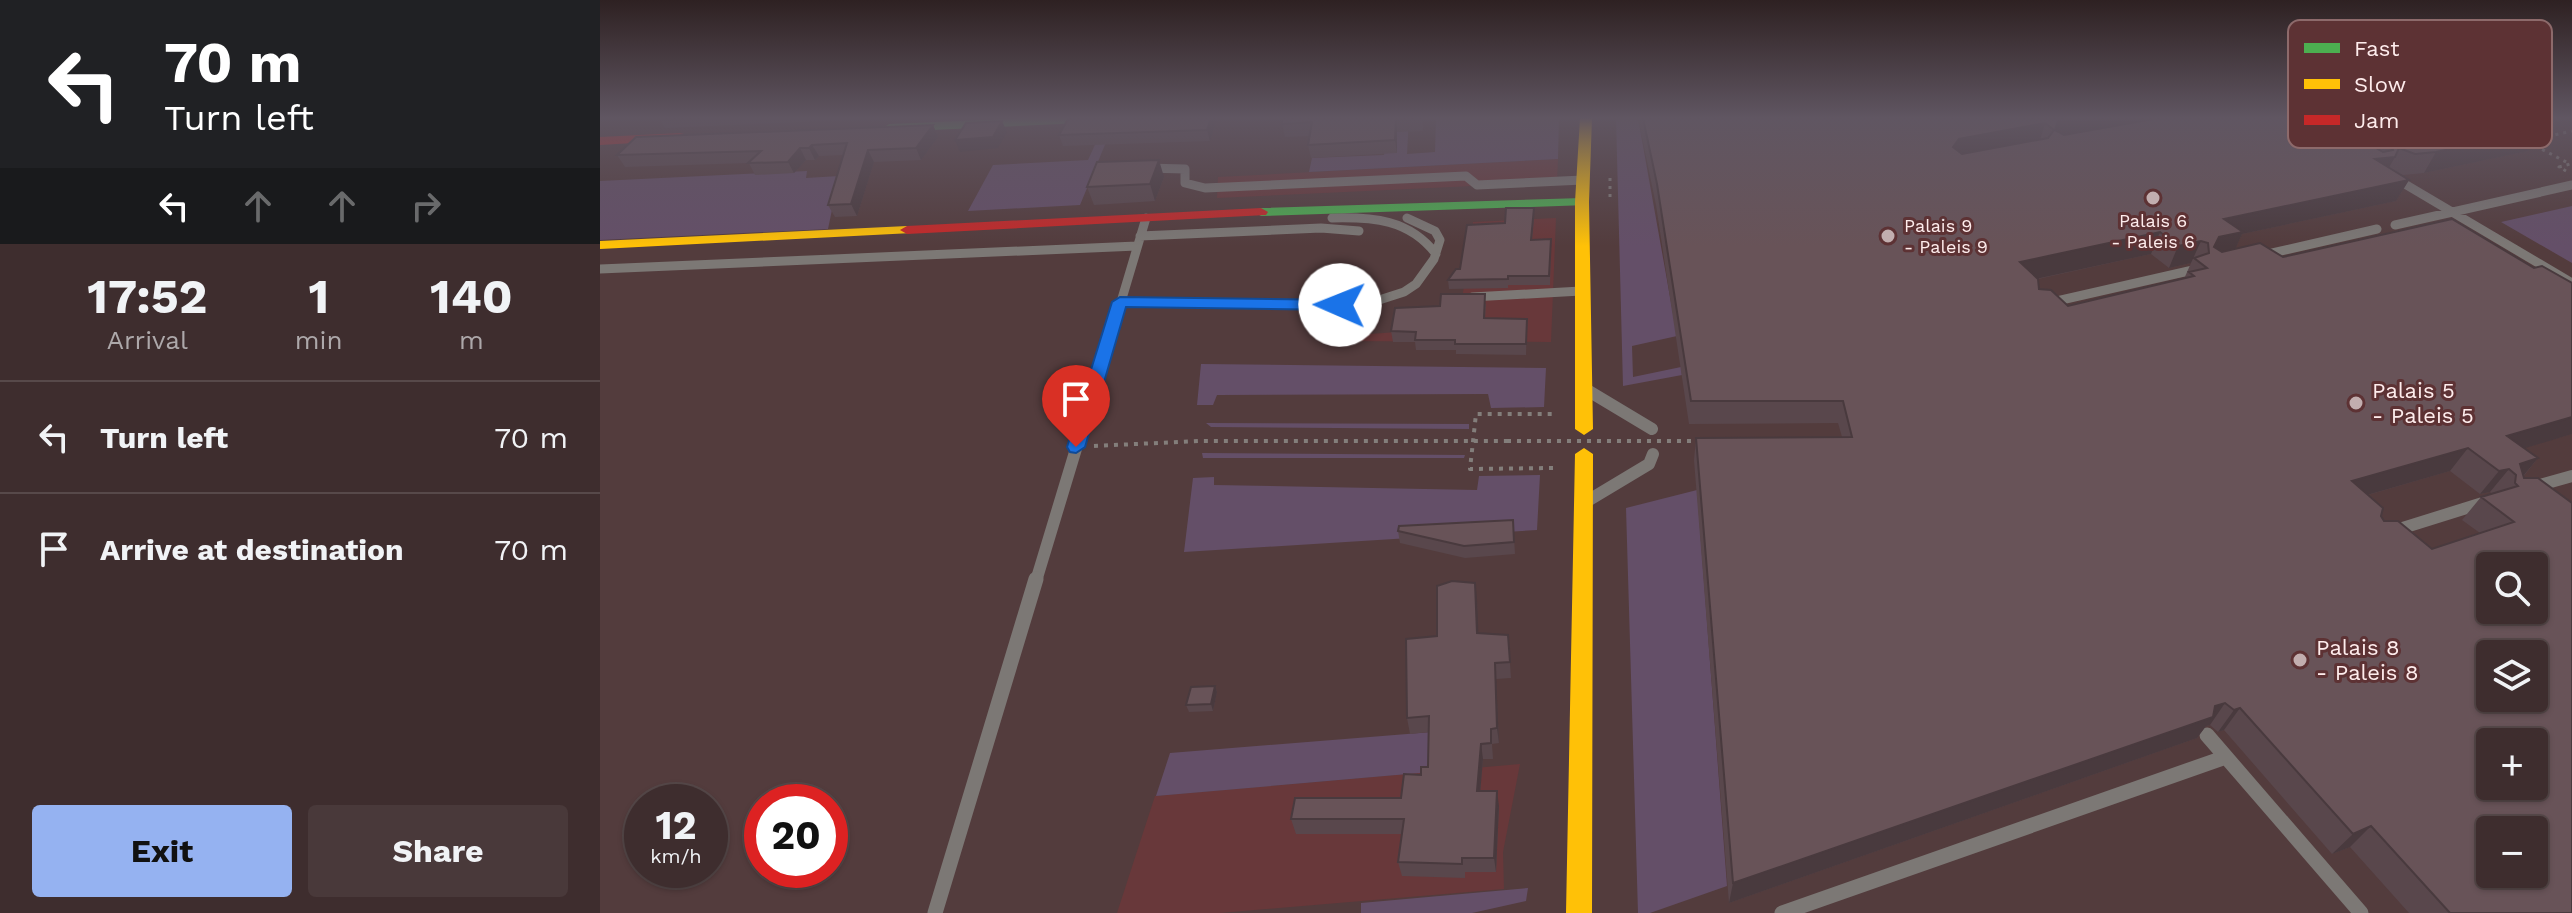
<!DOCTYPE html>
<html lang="en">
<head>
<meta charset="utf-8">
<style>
  :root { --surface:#3e2d2e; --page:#49393a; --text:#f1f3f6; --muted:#ada8aa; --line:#57494a; --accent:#95b2f1 }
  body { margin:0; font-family:"Work Sans",sans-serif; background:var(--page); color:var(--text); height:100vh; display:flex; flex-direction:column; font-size:30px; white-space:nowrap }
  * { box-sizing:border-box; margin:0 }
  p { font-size:26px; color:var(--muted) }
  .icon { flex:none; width:44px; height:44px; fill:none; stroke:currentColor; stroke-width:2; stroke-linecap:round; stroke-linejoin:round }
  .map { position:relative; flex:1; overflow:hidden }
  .sheet { display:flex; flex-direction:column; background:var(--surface); width:600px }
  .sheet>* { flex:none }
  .banner { background:#202124; color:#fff; overflow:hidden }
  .buttons { position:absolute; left:1876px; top:552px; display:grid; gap:16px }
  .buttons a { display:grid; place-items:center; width:72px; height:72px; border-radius:8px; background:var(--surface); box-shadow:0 2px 6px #0004,0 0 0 2px var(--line); font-size:40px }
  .speed { position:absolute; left:24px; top:784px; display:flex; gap:16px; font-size:40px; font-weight:700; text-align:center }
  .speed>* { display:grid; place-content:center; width:104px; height:104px; border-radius:50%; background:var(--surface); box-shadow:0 2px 6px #0004,0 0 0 2px var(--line); line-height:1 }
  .speed small { font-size:20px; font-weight:400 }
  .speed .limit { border:12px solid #d22; background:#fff; color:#111 }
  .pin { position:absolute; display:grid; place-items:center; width:68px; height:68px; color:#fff; margin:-82px -34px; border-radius:50% 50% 50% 0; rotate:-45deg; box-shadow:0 0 8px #0007 }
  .pin .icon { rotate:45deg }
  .me { position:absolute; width:88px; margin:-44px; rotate:271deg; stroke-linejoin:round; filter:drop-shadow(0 0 6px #0008) }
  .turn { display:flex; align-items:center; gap:28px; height:168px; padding:0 32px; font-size:36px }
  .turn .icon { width:104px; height:104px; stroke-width:2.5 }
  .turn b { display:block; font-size:56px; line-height:68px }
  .lanes { display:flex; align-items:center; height:76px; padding:0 32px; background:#0003; justify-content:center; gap:40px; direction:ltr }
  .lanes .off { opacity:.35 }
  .eta { display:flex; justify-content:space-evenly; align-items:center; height:136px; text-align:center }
  .eta b { font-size:48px; font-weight:700; line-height:56px }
  .action { display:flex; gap:16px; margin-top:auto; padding:16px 32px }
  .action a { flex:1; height:92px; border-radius:8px; background:var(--accent); color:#111; font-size:32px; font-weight:700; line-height:92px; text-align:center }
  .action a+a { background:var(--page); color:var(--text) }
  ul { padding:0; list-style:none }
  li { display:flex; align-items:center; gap:24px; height:112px; padding:0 32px; border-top:2px solid var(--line) }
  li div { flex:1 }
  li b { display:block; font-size:30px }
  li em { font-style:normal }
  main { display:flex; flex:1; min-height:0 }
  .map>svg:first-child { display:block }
</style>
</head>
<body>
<main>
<section class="sheet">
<div class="banner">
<div class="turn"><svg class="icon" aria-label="left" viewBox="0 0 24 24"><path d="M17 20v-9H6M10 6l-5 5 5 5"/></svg><div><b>70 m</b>Turn left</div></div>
<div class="lanes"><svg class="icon" aria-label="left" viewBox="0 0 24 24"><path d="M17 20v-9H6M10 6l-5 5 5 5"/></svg><svg class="icon off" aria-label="ahead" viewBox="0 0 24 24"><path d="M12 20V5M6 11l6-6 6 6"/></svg><svg class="icon off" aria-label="ahead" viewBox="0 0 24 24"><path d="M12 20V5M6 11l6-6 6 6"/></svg><svg class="icon off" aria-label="right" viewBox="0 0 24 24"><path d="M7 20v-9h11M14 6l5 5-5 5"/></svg></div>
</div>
<div class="eta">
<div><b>17:52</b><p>Arrival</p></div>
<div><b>1</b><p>min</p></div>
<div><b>140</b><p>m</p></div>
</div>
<ul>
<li><svg class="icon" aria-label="left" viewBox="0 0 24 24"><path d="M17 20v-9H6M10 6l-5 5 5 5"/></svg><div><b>Turn left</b></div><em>70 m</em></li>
<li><svg class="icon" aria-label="arrive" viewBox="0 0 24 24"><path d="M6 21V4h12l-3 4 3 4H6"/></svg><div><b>Arrive at destination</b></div><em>70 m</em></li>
</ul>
<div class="action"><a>Exit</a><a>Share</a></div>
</section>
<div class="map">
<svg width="1972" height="913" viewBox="0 0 1972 913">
  <rect width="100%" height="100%" fill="#533c3d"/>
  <path fill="#68383a" d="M958,159L957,182L617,198L618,177Z
    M956,218L951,342L738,341L739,336L858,328L873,222Z
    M920,764L903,852L904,889L620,913H517L555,796Z"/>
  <path fill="#644f68" d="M787,118H809L807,154L835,152L836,118H959L958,159L709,172L712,158L784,155Z
    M1016,118H1038L1077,336L1032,346L1033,377L1081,367L1082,375L1023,386Z
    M514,123L480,205L368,211L393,165L488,160L504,125Z
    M207,171L206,178L239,176L228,229L0,240V181Z
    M1972,206V263L1901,222Z
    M601,364L946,368L944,407L891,408L888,394L617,395L613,405H597Z
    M606,423L869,424V429L611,427Z
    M602,453L865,455L864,458H603Z
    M940,475L937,530L584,552L593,478L614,477V485L877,490L879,476Z
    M1097,490L1127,886L1050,913H1038L1026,508Z
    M832,732L831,772L556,796L570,753Z
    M928,888L926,901L872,913H761V903Z"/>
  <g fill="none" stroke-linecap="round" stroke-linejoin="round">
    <path stroke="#837e7b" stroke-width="3" stroke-dasharray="3 5" stroke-linecap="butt" d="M1932,140L1972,131
      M1928,142L1970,164L1959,167L1966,171
      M1010,178V197"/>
    <path stroke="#837e7b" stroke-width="4" stroke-dasharray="4 6" stroke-linecap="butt" d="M494,446L599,441H907
      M953,468L870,469L876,414H954"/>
    <path stroke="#7c7875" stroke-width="9" d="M546,168L585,169V183L605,188L866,176L877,185L983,180
      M1793,177L1972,283
      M732,218C773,217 809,219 836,254
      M1795,225L1972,185
      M540,236L721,228L759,231
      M1659,256L1777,229
      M0,269L537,246
      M872,297L981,291
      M520,302L740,305L776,301L804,292L816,284L834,259L840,240L835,231L807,218
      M1448,303L1593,270
      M515,322L546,218"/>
    <path stroke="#7c7875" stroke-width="12" d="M987,390L1052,429
      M1933,487L1972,476
      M989,500L1049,464L1053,454
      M1793,531L1889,501
      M436,581L515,320"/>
    <path stroke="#7c7875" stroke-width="15" d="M1607,735L1761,913
      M335,913L436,579
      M1182,913L1626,757"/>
    <path fill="#4caf50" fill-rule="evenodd" d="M429,118H510L504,122L289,132L283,128L289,124Z
      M982,198L989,202L987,205L661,216L654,212L661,208Z"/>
    <path fill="#ffc107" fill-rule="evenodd" d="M980,118H992L989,202L993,429L984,435L975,429V202Z
      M307,226L312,227V233L0,249V241Z
      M984,448L993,454L992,913H966L975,454Z"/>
    <path fill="#c62828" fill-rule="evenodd" d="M80,133L84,134V140L0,145V137Z
      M661,208L668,212L666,215L307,234L300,230L307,226Z"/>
    <path stroke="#837e7b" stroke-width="4" stroke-dasharray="4 6" stroke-linecap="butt" d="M907,441H1101"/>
  </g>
  <path fill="#59474c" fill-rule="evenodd" d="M62,118H293L65,128L60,120Z
    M488,118H617L610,141L463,146L459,135Z
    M682,118H823V131L797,132V153L711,158L708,145L710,136L685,137L682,124Z
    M1038,118H1915L1941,130L1928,151L1824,173L1803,175L1797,173L1809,180L1796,201L1642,234L1635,249L1683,257L1934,268L1972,283V434L1924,448L1938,458L1923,477L1972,913H1809L1750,847L1732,854L1624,730L1618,732L1610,725L1606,726L1597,738L1129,903L1094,460L1096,438L1242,437L1238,423L1089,424L1056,205ZM1551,254L1569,268L1591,263L1584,279L1468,306L1439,289L1438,279ZM1850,471L1880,494L1890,492L1892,494L1881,497L1862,520L1880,533L1832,549L1784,521L1768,495Z
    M333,125L338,137L321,160L274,162L257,216L235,217L228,205L243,155L219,156L215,160H206L194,173L155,175L149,163L25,167L17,155Z
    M564,177L555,201L494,205L487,187Z
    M934,217L932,240L951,248L950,285H908V288L849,289L848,280L905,223Z
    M886,304L885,318L927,319L926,355L856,354V350H816L815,342H793L791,331Z
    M913,520L915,554L865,558L800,543L798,531Z
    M877,599L878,633L908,635L911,678L896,679L899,743L892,744L893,759H883L880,791L899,806L896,872H865V878L802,876L798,862L802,834H696L691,819L801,798L828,767L829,732L810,734L807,718Z
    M615,686L617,692L613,711L589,712L586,705Z"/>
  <path fill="#493a3e" d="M611,118H617L610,141L607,130Z
    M1478,118H1579L1452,142L1458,121Z
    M796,119L797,132V153L795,140Z
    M402,121L407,132L398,148L360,152L355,140Z
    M1445,123L1439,144L1354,160L1353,147L1359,139Z
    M333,125L338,137L321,160L316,148Z
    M1941,130L1928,151L1824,173L1836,152Z
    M212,145L219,156L215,160L209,148Z
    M200,148L206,160L194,173L188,162Z
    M268,150L274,162L257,216L251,204Z
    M1795,157L1783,178L1775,159Z
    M559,160L564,177L555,201L550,184Z
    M1809,180L1796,201L1642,234L1633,254L1609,259L1604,268L1618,240L1624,219Z
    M1560,232L1551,254L1413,284L1420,262Z
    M1601,241L1591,263L1569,268L1578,246Z
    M1972,417V434L1889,459L1907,436Z
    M1868,448L1850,471L1736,504L1752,481Z
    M1938,458L1919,481L1920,464Z
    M1909,469L1890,492L1880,494L1899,471Z
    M875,583L877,599L879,648L877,633Z
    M895,663L896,679L899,743L897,728Z
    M615,686L617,692L613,711L611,704Z
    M1625,703L1610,725L1606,726L1597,738L1129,903L1133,883Z
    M1640,708L1624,730L1618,732L1634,710Z
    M881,744L883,759L879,806L877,791Z
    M897,791L899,806L896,872L894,858Z
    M1771,826L1750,847L1732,854L1753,834Z"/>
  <path fill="#685358" stroke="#493a3e" stroke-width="2" fill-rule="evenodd" d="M62,118H106L60,120Z
    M488,118H611L607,130L459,135L468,119Z
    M682,118H821L796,119L795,140L708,145L712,122L682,124Z
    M1043,118H1478L1458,121L1455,130L1464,135L1559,118H1722L1783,152L1793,150L1790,139L1752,118H1915L1941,130L1836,152L1815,154L1799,148L1795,157L1775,159L1809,180L1624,219L1643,232L1619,237L1614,247L1622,252L1660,243L1683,257L1852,219L1934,268L1942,266L1972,283V417L1907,436L1938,458L1920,464L1924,478H1938L1972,503V913H1850L1771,826L1753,834L1640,708L1634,710L1625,703L1615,706L1613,717L1133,883L1096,438L1252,437L1243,401H1091L1057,184ZM1445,123L1454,130L1448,138L1362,154L1353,147L1359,139ZM1560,232L1578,246L1601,241L1608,243L1609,253L1594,258L1607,268L1589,272L1594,276L1468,306L1451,290L1439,289L1438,279L1420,262ZM1868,448L1899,471L1909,469L1916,475L1915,483L1918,486L1881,497L1914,522L1832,549L1798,521H1784L1781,516L1783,508L1752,481ZM1890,566H1934V610H1890ZM1890,654H1934V698H1890ZM1890,742H1934V786H1890ZM1890,830H1934V874H1890Z
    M402,121L393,137L355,140L366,123Z
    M333,125L316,148L268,150L251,204L228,205L247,143L212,145L209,148H200L188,162L148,163L161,151L17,155L36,137Z
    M559,160L550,184L487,187L497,162Z
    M906,208H934L931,240L951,239L949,276H908V279L848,280L856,269H860L867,225L905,223Z
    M841,294H885L884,318L927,319L926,344H855V340H815L816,332L791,331L795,308L840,306Z
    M913,520L914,542L864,546L798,531L799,526Z
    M852,581L875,583L877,633L908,635L910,662L895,663L897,728L891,729V743L881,744L877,791H897L894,858H862V864L798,862L804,819H691L695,798H801L804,774L821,775V767H828L829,716L807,718L806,639L837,636V586Z
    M615,686L611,704L586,705L591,687Z"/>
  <linearGradient id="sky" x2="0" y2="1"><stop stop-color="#2e2122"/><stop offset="0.48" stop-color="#605662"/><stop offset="1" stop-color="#605662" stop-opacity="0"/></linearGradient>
  <rect width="1972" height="246" fill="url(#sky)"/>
  <path fill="#1a73e8" stroke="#114b97" stroke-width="2" d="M520,297L740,300L748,305L740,310L526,307L485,447L476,453L470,452L467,447L512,302Z"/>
  <g fill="#c2aeaf" stroke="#5d3234" stroke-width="3">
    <circle cx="1553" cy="198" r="8"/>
    <circle cx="1288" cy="236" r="8"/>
    <circle cx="1756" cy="403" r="8"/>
    <circle cx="1700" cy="660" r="8"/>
  </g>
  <g text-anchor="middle" stroke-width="6" stroke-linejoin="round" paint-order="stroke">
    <g font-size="18" fill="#feecec" stroke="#5d3234">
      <text x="1553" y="227">Palais 6<tspan x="1553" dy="21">- Paleis 6</tspan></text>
      <text x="1304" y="232" text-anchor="start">Palais 9<tspan x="1304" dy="21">- Paleis 9</tspan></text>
    </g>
    <g font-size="22" fill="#feecec" stroke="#5d3234" text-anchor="start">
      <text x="1772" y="398">Palais 5<tspan x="1772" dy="25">- Paleis 5</tspan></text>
      <text x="1716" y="655">Palais 8<tspan x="1716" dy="25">- Paleis 8</tspan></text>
    </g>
  </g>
  <rect x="1688" y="20" width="264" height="128" rx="12" fill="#5d3234" stroke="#8d6a6b" stroke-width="2"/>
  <rect x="1704" y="43" width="36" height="10" fill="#4caf50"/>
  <rect x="1704" y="79" width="36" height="10" fill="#ffc107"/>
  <rect x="1704" y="115" width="36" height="10" fill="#c62828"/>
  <g font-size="22" fill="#feecec">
    <text x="1754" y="56">Fast</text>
    <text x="1754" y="92">Slow</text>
    <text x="1754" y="128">Jam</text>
  </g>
</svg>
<div class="buttons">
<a><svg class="icon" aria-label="search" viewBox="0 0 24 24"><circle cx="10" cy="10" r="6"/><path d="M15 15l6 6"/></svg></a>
<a><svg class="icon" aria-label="layers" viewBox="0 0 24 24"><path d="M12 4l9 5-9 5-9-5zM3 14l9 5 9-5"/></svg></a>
<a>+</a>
<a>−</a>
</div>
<div class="speed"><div>12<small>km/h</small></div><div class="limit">20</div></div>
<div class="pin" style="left:476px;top:447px;background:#d93025"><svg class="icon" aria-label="arrive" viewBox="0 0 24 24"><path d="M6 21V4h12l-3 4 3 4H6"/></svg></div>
<svg class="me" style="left:740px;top:305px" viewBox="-20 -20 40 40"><circle r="19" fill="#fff"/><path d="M0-13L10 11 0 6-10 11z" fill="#1a73e8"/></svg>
</div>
</main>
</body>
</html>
